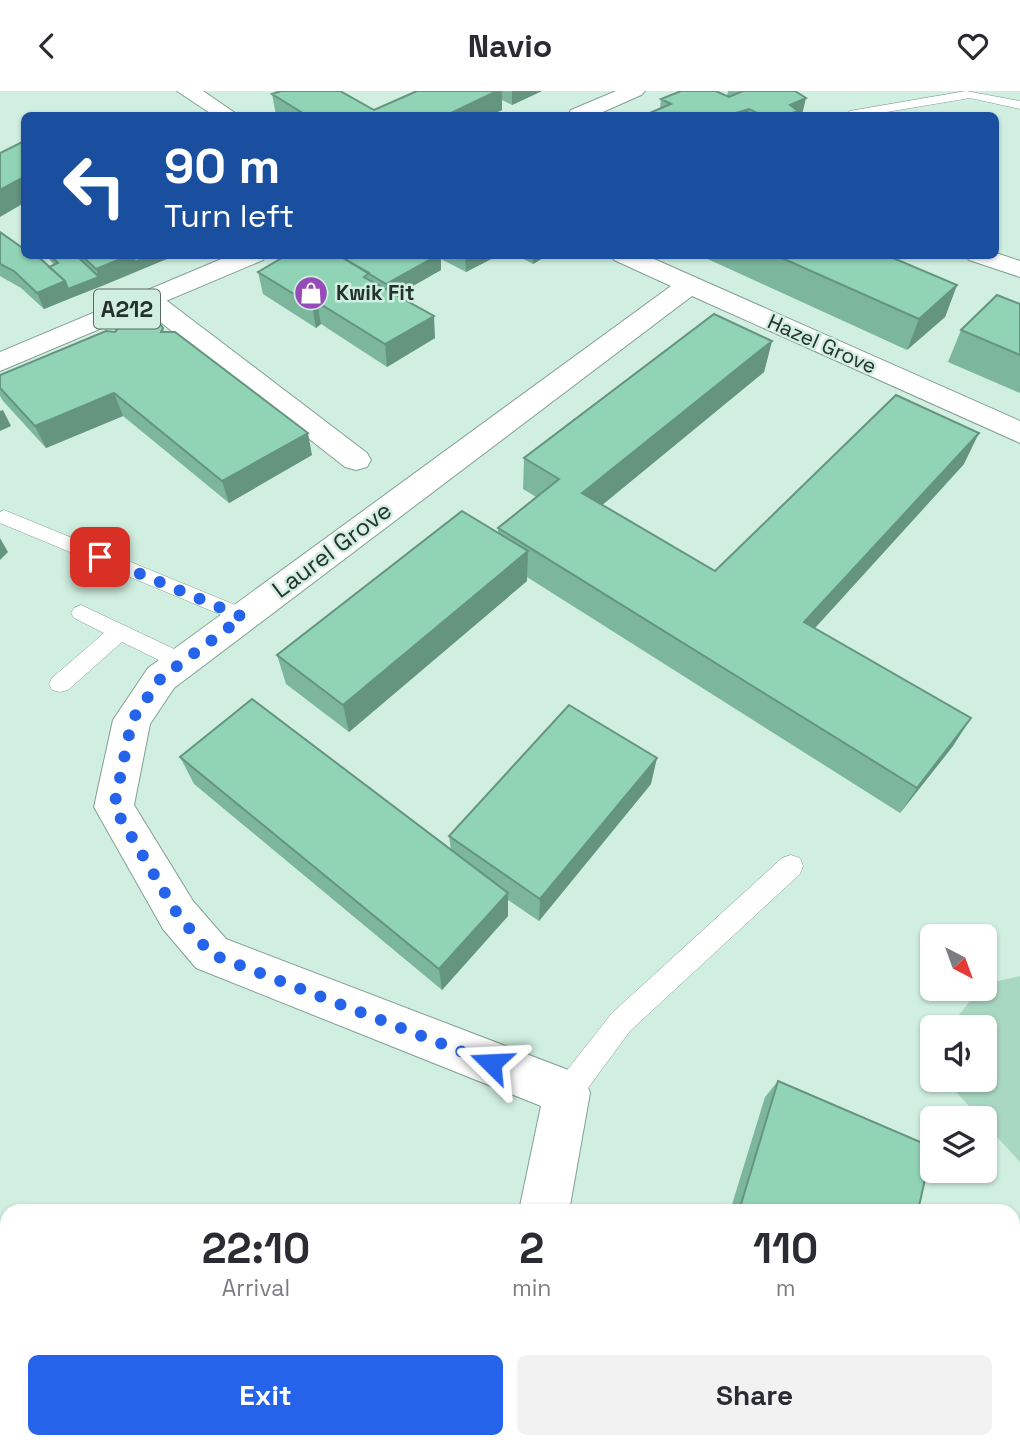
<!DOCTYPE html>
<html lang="en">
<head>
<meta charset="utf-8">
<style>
  :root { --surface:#fff; --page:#f2f2f3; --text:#2b2b33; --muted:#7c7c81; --accent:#2563eb }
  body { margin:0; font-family:"Space Grotesk",sans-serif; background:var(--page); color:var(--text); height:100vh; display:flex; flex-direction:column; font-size:26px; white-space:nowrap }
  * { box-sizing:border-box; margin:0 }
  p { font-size:23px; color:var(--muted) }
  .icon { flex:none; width:38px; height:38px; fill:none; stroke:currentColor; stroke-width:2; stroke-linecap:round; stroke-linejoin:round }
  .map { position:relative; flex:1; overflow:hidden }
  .details { position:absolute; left:0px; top:1113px; width:1020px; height:245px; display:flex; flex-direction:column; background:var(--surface); border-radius:21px 21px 0 0; box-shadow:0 2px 5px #0004 }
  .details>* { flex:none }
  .banner { position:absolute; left:21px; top:21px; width:978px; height:147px; border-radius:10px; box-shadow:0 2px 5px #0004; background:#1a4fa0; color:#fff; overflow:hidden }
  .needle { width:46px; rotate:139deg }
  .controls { position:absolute; left:920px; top:833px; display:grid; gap:14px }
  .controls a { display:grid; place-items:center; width:77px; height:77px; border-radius:10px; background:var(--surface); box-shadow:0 2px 5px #0004; font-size:35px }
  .pin { position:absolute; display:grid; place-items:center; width:60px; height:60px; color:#fff; margin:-30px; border-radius:14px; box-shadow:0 4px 10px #0006 }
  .me { position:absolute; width:77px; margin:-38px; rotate:291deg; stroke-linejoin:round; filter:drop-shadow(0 0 5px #0008) }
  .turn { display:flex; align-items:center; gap:24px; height:147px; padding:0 28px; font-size:32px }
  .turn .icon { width:91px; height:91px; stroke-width:2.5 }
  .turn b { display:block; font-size:49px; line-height:60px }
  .eta { display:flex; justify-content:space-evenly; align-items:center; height:119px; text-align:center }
  .eta b { font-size:42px; font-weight:700; line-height:49px }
  .action { display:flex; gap:14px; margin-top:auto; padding:14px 28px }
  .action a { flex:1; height:80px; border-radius:10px; background:var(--accent); color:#fff; font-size:28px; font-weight:700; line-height:80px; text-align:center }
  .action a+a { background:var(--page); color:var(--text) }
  header { display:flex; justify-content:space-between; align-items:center; height:91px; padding:0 28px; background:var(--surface); font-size:32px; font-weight:700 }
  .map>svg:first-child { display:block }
</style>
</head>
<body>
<header><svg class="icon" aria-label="back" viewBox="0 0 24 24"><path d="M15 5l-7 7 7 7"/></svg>Navio<svg class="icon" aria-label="heart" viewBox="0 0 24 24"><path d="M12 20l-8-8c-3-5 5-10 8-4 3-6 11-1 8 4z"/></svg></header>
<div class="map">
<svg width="1020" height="1358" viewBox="0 0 1020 1358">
  <rect width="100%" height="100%" fill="#d0efe0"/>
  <path fill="#a9d8c2" d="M1020,885V1071L985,1033V1027H980L945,989H985V936H949L980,898H985V893Z"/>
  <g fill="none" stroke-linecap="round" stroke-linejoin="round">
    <g stroke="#83a092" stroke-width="1">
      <path id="service" d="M966,0L1020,10V18L970,7L869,24H844L850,20Z
        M4,419L250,520L253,525L250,530L243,533L236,530L0,432V421Z
        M81,514L189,565L193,571L189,577L182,579L175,577L122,551L68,599L60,601L52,599L49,593L52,587L104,542L74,527L71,522L74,517Z
        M791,764L800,767L803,775L800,783L630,940L577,1012L567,1016L557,1012L553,1002L557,992L612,922L782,767Z"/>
    </g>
    <g stroke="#83a092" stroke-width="2">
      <path id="minor" d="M177,0H203L238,24H213Z
        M996,162L1020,170V186L969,169L966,164H996Z
        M611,164H645L1020,330V352L692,205L174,597L150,633L134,714L193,810L226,848L584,985L590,1002L569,1120H519L541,1015L196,877L163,838L94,716L113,629L148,577L671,195L614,169Z
        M149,201L158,203L367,362L371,369L367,376L356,379L345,376L140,215L136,209L140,203Z
        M469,1351H525L524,1358H468Z"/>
    </g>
    <g stroke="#83a092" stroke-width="2">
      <path id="primary" d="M616,0H645L641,4L596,24H568L571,19Z
        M231,164H266L263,169L0,280V261Z"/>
    </g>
    <use href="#service" fill="#fff" fill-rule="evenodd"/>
    <use href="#minor" fill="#fff" fill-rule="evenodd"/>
    <use href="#primary" fill="#fff" fill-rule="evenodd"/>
  </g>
  <path fill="#7cb69c" d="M417,0H542L512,14L502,9V19L491,24H276L272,3L374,19Z
    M728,0H795L802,24H645L660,18L661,8L727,5Z
    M0,141L49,176L54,174L46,164H168L169,167L44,218L21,197L0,185Z
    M287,164H499L466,181L441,168V179L397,204L435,247L387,276L321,233L316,237L263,203L258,181Z
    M516,164H548L533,173Z
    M699,164H886L957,194L945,226L907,259Z
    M1020,213V302L948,271L961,239Z
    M163,237L164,241L312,364L229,412L123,325L46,357L3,310L0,305V284Z
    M772,250L764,281L602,414L715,480L964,373L815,537L953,655L900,722L527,486V490L349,641L286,593L277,564L498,442V437L536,406L523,398L524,367Z
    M180,666L451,759L449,745L651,693L539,830L508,809V825L442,899L194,693Z
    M778,990L918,1120H730L765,1006Z
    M658,1351H868L867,1358H655Z"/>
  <path fill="#65947f" d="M497,0H502V19L491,24H447Z
    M512,0H542L512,14Z
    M806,7L802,24H787L790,14Z
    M749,18L748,24H729Z
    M24,86V112L0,126V99Z
    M130,164H133L138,180L102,195L96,178Z
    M151,164H168L169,167L138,180L135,171Z
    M438,164H441V179L388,209L386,193Z
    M499,164L466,181L465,165Z
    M534,164H548L533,173Z
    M99,186L102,195L71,207L68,198Z
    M65,190L71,207L44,218L37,202Z
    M957,194L945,226L907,259L919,228Z
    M317,211L321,233L316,237L312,214Z
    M434,225L435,247L387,276L385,253Z
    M772,250L764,281L579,433L582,402Z
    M114,302L123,325L46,357L35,335Z
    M3,319L11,335L0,340V320Z
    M308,342L312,364L229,412L222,390Z
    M979,342L964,373L794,560L804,531Z
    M0,447L8,461L0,469Z
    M528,460L527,490L349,641L343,614Z
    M971,627L953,655L900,722L917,697Z
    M657,667L651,693L539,830L540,808Z
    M508,802V825L442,899L439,878Z"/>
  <path fill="#90d4b5" stroke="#65947f" stroke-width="2" d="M281,0H340L374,19L417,0H497L447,24H306L272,3Z
    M681,0H716L729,6L743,0H795L806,7L790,14L798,20L787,24H761L749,18L729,24H645L671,13L661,8Z
    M24,50V86L0,99V62Z
    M0,141L24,158V164H35L42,169L65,190L37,202L14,180L0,173Z
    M50,164H76L99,186L68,198L65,190L49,176L58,172Z
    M81,164H130L96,178Z
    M133,164H151L135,171Z
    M287,164H338L369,182L364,186L434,225L385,253L317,211L312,214L258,181Z
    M338,164H438L386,193Z
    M775,164H886L957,194L919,228Z
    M997,204L1020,213V264L961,239Z
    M714,223L772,250L582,402L715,480L896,304L979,342L804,531L971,627L917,697L498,437L559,388L524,367Z
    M137,224H149L157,229L163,237L161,241H175L308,342L222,390L114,302L35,335L0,297V284L106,240L115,241L125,229Z
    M462,420L528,460L343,614L277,564Z
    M252,608L508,802L439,878L180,666Z
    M569,614L657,667L540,808L449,745Z
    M778,990L932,1056L918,1120H739Z
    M667,1351H868L867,1358H665Z"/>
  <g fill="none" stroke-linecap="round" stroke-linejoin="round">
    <path stroke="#2563eb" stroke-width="12" stroke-dasharray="0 21.6" d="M100,466L243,526L161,587L132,629L114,716L178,824L211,863L491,972"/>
  </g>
  <defs>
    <g id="shop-disc" transform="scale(1.75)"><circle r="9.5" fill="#994aba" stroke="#d0efe0"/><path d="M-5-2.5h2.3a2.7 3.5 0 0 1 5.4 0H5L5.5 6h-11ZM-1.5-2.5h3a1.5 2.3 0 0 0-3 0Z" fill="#fff"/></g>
  </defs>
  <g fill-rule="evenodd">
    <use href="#shop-disc" x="311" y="202"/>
  </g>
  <g text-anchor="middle" stroke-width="5" stroke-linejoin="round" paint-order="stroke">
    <g font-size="21" font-weight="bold" fill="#25312c" stroke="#d0efe0" text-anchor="start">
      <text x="336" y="209">Kwik Fit</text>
    </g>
    <g font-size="21" fill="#25312c" stroke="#d0efe0">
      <text transform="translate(822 253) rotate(24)" y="7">Hazel Grove</text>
    </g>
    <rect fill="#d0efe0" stroke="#586a62" stroke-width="2" x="94" y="198.5" width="66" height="39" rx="5"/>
    <g font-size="23" font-weight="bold" fill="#25312c">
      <text x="127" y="226">A212</text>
    </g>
    <g font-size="24" fill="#25312c" stroke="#d0efe0">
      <text transform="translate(332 459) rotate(-37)" y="8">Laurel Grove</text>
    </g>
  </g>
</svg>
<div class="controls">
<a><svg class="needle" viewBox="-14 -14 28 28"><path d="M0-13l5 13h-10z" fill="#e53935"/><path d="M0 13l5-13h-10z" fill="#7c7c81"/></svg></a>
<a><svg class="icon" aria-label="sound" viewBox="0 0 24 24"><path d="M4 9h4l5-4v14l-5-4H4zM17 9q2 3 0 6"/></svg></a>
<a><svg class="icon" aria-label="layers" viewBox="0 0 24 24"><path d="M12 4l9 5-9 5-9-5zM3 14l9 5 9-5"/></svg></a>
</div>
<div class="pin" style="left:100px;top:466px;background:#d93025"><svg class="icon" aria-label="arrive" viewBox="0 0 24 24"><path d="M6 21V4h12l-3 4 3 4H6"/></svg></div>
<svg class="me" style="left:491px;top:972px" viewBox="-20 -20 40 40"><path d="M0-17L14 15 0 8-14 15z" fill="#2563eb" stroke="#fff" stroke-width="4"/></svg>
<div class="banner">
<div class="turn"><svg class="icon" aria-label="left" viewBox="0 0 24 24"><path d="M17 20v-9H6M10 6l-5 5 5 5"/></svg><div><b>90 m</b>Turn left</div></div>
</div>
<section class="details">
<div class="eta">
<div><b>22:10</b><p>Arrival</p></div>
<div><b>2</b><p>min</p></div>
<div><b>110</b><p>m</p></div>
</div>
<div class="action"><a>Exit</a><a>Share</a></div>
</section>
</div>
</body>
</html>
